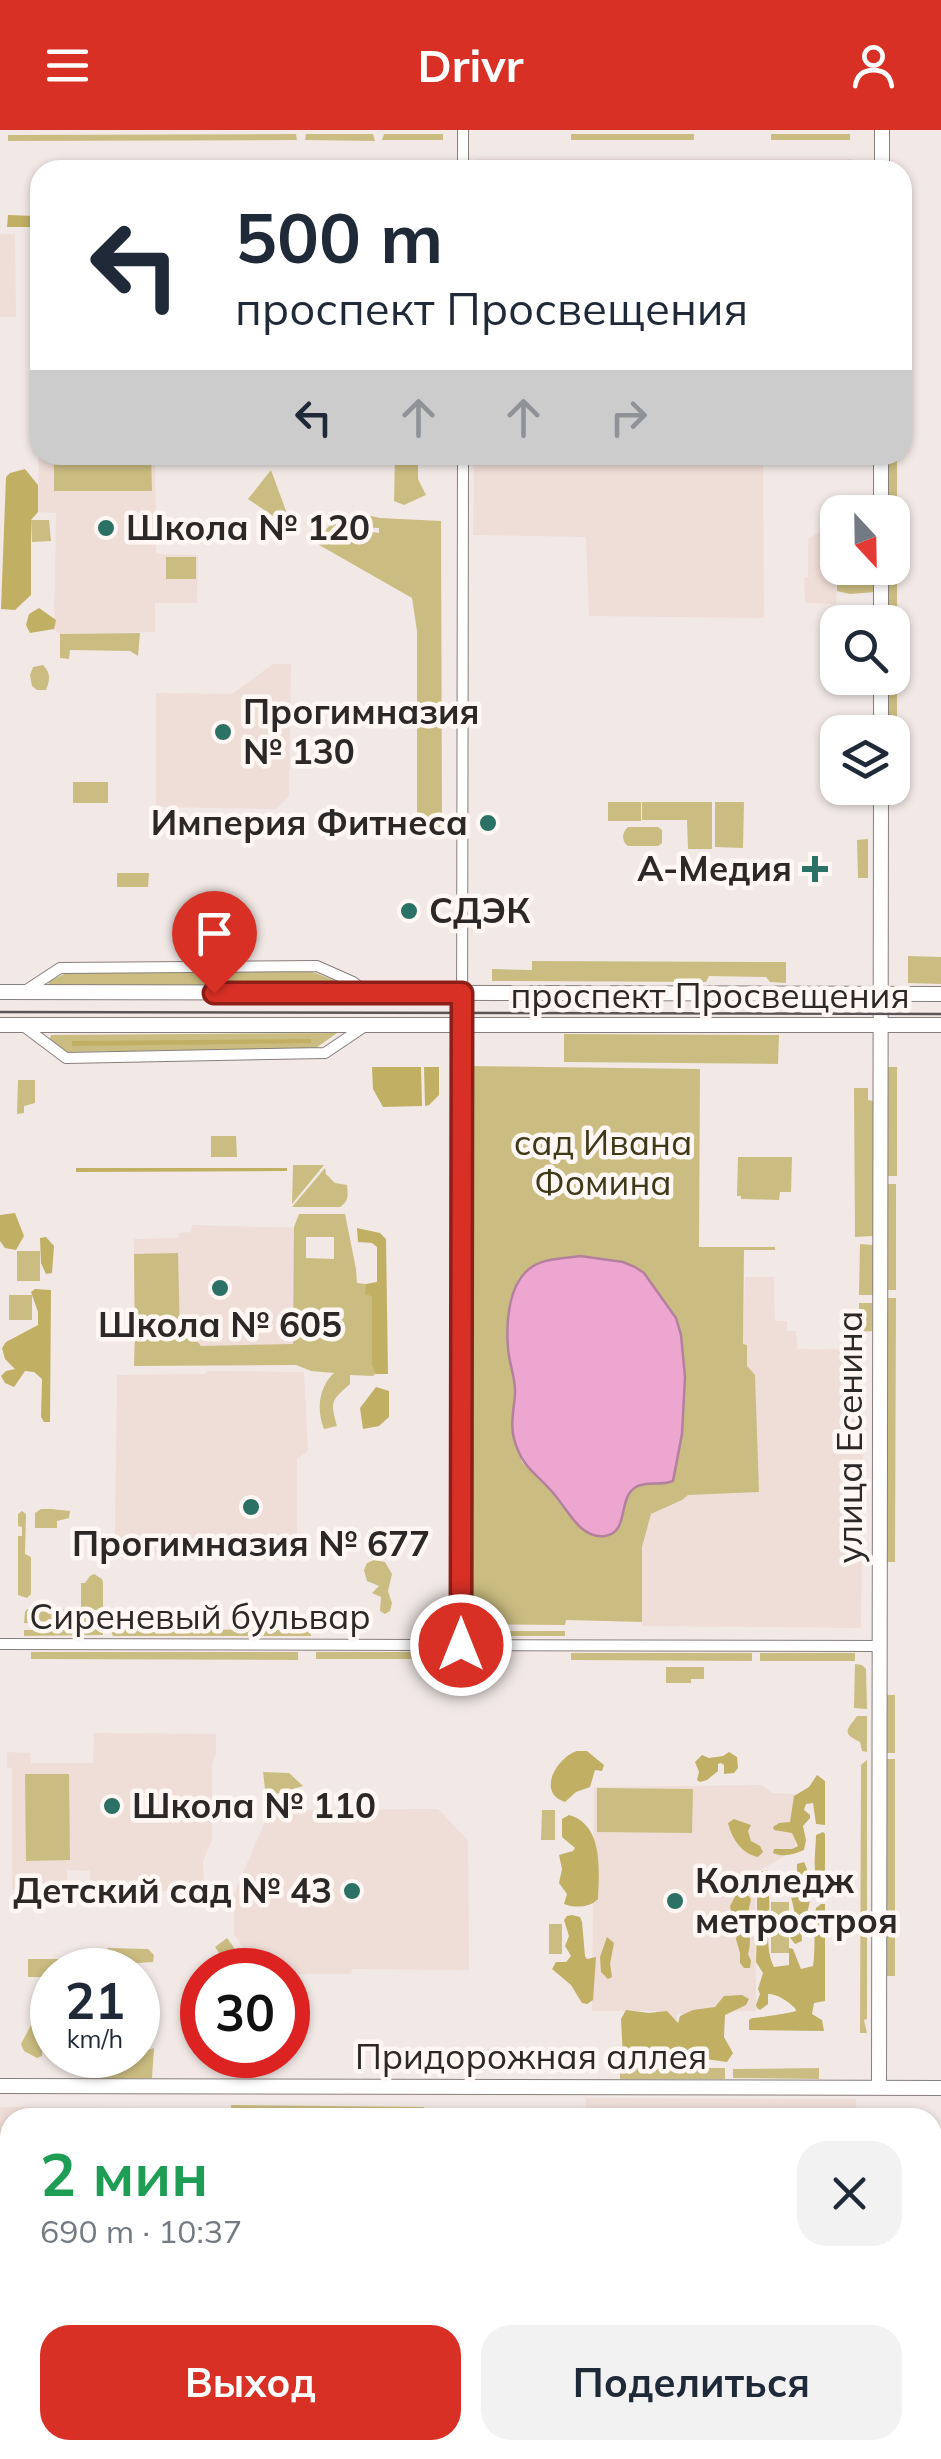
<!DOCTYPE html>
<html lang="ru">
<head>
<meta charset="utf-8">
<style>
  :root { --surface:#fff; --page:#f2f2f3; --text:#1f2937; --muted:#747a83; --accent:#d93025 }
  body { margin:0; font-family:Mulish,sans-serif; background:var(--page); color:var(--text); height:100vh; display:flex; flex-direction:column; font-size:38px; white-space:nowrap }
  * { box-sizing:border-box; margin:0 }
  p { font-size:32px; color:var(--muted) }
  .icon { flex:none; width:55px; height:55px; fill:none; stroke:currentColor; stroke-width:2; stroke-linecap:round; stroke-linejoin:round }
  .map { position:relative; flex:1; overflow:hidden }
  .details { position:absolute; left:0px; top:1978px; width:942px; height:352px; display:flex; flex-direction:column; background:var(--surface); border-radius:30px 30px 0 0; box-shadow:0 2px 8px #0004 }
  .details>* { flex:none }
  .top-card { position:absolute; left:30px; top:30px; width:882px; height:305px; border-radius:30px; box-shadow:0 2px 8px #0004; background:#fff; color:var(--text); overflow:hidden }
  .needle { width:65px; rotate:158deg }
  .buttons { position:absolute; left:820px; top:365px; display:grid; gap:20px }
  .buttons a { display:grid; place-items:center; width:90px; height:90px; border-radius:20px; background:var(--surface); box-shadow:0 2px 8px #0004; font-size:50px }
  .speed { position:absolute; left:30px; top:1818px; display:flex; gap:20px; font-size:50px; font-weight:700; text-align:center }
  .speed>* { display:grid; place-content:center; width:130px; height:130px; border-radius:50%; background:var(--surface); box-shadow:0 2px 8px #0004; line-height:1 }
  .speed small { font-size:25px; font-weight:400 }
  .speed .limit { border:15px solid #d22; background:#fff; color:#111 }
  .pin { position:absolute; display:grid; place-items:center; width:85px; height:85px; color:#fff; margin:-102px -42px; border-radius:50% 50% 50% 0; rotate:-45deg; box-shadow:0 0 10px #0007 }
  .pin .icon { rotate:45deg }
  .me { position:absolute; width:110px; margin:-55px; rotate:0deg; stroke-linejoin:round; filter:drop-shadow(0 0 8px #0008) }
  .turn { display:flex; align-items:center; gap:35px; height:210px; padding:0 40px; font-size:45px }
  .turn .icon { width:130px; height:130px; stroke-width:2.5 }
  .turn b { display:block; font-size:70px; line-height:85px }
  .lanes { display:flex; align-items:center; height:95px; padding:0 40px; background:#0003; justify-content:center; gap:50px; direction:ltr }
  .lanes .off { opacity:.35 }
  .round { display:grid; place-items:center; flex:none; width:105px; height:105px; border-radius:30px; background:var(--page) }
  .headline { display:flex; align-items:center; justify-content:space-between; height:170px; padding:0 40px }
  h1 { font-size:60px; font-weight:700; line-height:75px; color:#1e9e55 }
  .primary-button { display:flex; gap:20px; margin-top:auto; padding:20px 40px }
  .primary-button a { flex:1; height:115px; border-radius:30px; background:var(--accent); color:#fff; font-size:40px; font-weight:700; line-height:115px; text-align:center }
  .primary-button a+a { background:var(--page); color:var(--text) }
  header { display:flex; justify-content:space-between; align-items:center; height:130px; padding:0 40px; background:var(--accent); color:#fff; font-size:45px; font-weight:700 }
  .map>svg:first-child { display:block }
</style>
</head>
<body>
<header><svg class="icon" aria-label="menu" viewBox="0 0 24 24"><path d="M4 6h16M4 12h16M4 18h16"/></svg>Drivr<svg class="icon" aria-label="person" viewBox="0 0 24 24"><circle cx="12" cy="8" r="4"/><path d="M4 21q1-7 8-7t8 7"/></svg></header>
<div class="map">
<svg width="941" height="2329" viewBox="0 0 941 2329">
  <rect width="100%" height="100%" fill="#f2e9e6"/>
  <path fill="#efddd7" d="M478,29H853V40H477Z
    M0,104H15L16,187H0Z
    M39,307L40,325H155L156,424L198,425L197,473H155V502L60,504L54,499L56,383L38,382Z
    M474,325H763L764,488L589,486L586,407L473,405Z
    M835,393L838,399L836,474L805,473L804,448L808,447V409Z
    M273,534H291L289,666L276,679L156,677V563L232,564Z
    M192,1095L304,1098L306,1222L134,1236V1109L178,1108L179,1103L191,1102Z
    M745,1147H774L775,1191H787V1201H796L797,1219L864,1220L861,1498L642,1496V1417L651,1384L682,1370L747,1236L743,1214Z
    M206,1241L304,1242L308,1321L297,1329V1430L207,1429L206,1425L155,1424L154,1413L115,1411L117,1245L206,1244Z
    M94,1603L216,1604V1623L212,1634V1710L203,1731L204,1758L192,1759L187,1753L179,1754L176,1759L165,1761L93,1760L90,1756V1741L67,1740V1760H12V1638H7V1622L30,1623L31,1633H93Z
    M762,1655L772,1663L797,1664L795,1720L755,1743L756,1881H691L690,1884H677V1890H669L657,1884L656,1881H592L594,1657Z
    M438,1679L468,1710L469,1840L352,1839L351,1844H288V1840H258L234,1804V1764L270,1680Z
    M586,1968L856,1969L855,1987H586Z
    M0,1977L231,1978V1988H10V2070H0Z
    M932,2135H941V2180H933Z"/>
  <path fill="#cbbd81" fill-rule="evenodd" d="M296,4L297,10L8,11V5Z
    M306,4H373L375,11L305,10Z
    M384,4H443V10H382Z
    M571,4H694V10H571Z
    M771,4H850V10H771Z
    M54,325H151L152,361H54Z
    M395,325H418V349L426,365L404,375L394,371Z
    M889,325H897V646H893L892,602H889V548H892V492H889V438H892V382H889Z
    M271,340L289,389L285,394L248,369Z
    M358,383L380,388L441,391L442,697H417V501L412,468L314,412L339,386L351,399L379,403V398L356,397L349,387Z
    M31,390H49L51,411L32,412Z
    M837,401L838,438H875V462L850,464L837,461Z
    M166,427H196V449H166Z
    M140,503L138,526L130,521L70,520L69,529L60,528V504Z
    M43,535C51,543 50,550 46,560H37L32,556L30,545L33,537Z
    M73,652H108V673H73Z
    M608,672H641V691H608Z
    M642,672H712V719H688L687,690H642Z
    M715,672H744L743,718L715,717Z
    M628,697H658L662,700V713L658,716H628C621,711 622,702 628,697Z
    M868,709V748H858L857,710Z
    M117,743H149L148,757H117Z
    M908,826L941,827V854L908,853Z
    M532,831L786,832V853L770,852L766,847L709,846L706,852L492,851V839L532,840Z
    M308,840L341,853V856L48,855L50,851L68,842Z
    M337,903L316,918L67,922L50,909L51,905Z
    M564,904L779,905L778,934L564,932Z
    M469,936L700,939L699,1117H775V1120H744L743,1214L747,1215V1236L755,1245L759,1362L688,1365L682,1370L651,1384L642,1417V1492L566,1490L565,1495L464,1494L469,1315ZM580,1126L623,1132L635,1137L644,1143L676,1188L682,1304L673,1351C634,1355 627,1353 621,1395L587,1402L567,1383L554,1364L522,1332L513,1305L515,1249L508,1222L514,1158L519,1148L531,1137L541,1132Z
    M888,937H897V1046H887Z
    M18,950H35V973L24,976V983L17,984Z
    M854,958H868V970L873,971V1106L855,1107Z
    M211,1006H236L237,1027H211Z
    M738,1027H792L791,1062H780L779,1070L741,1069V1066H737Z
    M293,1035H324L292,1074Z
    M325,1038L326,1044L335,1053L347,1055C348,1065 349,1071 340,1077H292Z
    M887,1054H896V1160H887Z
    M299,1084H345L356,1139L357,1153L366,1154V1164L372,1167V1236L375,1244L373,1246L350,1245V1254C331,1271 330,1271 337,1296L324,1299C316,1279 319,1257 334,1243L311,1241L296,1235L134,1236L135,1209L161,1207H135L134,1124L178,1123L180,1207L182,1197L186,1198L201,1216L293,1214L294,1097ZM306,1107H334V1129L306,1128Z
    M860,1114L873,1115V1165H859Z
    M17,1121H40V1151H17Z
    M9,1165H32V1190H9Z
    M887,1168H896L895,1432H887Z
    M859,1173H872V1201L859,1202Z
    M51,1379L70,1381L69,1388L57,1391V1398H35V1383L41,1379Z
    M22,1381L26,1384L25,1424L31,1427V1464L27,1468L18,1465V1406H22V1397L18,1396V1384Z
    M374,1430L385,1432L392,1444L388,1461L392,1473L390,1481L385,1484L380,1481L381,1467L372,1463L379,1456L367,1451L364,1440L367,1433Z
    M94,1444L102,1449L103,1453V1481L81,1478V1453H85L90,1446Z
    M55,1478L103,1485V1493H24L25,1482L27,1479Z
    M103,1499V1505L24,1506V1500Z
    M110,1499L310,1500L311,1506H113Z
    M481,1501H565V1506H481Z
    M31,1522H298V1530L31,1529Z
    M316,1522H439V1529H316Z
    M571,1523H752V1531L571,1530Z
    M760,1523H855V1531H760Z
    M855,1534L862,1535L866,1539L867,1579L854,1578Z
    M666,1537H704V1549H691V1553H666Z
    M886,1565H895V1623H886Z
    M857,1586H867V1622L862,1621L860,1612C841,1603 847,1600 857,1586Z
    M886,1629H895V1846H886Z
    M867,1630V1889L864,1890L867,1903H860L861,1635Z
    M263,1642L289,1643L303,1656L266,1667Z
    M25,1644H69L70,1730L26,1731Z
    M597,1658L693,1659L692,1703L597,1702Z
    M542,1680H555V1710H541Z
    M771,1772H789V1823H771Z
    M549,1794H562V1824H549Z
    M227,1808L250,1840H231L215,1817Z
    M108,1818L148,1819L154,1825L153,1832L137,1833V1840H84Z
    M28,1829H60V1840H52V1847H28Z
    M138,1861V1868H152L154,1870L153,1888L147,1892H138Z
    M48,1863L51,1870L45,1885L42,1926L37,1928L24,1921L21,1914Z
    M154,1918L152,1948L93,1949L89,1940Z
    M620,1938H725V1949H620Z
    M819,1938V1949L733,1948V1939Z
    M231,1975L424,1977V1987H231Z"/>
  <path fill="#c1af63" d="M36,49H40V97H7L8,85L36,86Z
    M25,339L38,355V382L31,390V465L15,480L1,479L6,347L10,343Z
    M39,478L56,490L54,499L30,503L26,495L29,484Z
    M311,909V913L72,916V911Z
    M372,937H421L422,976L383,977L373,959Z
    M424,937H439V965L429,975L425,976Z
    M76,1038H287V1041L76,1042Z
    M15,1083L24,1106L16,1120L5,1118L0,1111V1085Z
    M357,1098L380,1103L386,1109L388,1244H375L372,1236V1167L365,1164L366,1154L377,1152V1117L372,1113L358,1112Z
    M46,1107L54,1116L52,1143L46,1144L41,1133L40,1108Z
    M35,1159L51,1160L50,1292H44L41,1287L42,1249L34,1242L25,1241L14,1257L5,1253L1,1246L6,1241L15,1239L5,1229L2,1218L6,1212L38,1195V1182L31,1162Z
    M376,1257L389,1261V1287L379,1296L363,1299L360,1278Z
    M577,1621H587L604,1635L602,1641L595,1640L590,1657L576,1662L565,1672C536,1663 557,1627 577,1621Z
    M729,1622L737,1627L738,1638L734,1643L724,1644V1635L721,1633L718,1634V1641L707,1650L700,1652L697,1650L699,1642L695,1632L702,1625L709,1628L723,1626Z
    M817,1645L825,1651V1695L816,1694L813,1673L806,1674L804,1680L810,1685V1688L803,1696L806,1710L804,1720C794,1724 784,1728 773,1723L774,1719H792L798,1716L792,1703L774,1700L773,1697L779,1693L790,1692L794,1666L809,1657Z
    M569,1685C604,1695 599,1741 598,1769C590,1778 574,1778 564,1774L567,1764L559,1753L562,1739L559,1725L573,1721L575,1718L562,1707V1689Z
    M734,1689L751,1695L748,1701L751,1711L760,1716L763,1722L758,1727C742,1724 732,1709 728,1693Z
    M823,1702L825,1704V1747L823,1748L816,1746C813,1735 816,1716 816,1705Z
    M804,1732C813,1750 813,1778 801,1794L802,1811L795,1814L788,1805L795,1784L789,1758L797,1741V1734Z
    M768,1740L773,1752L768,1759C773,1785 762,1813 774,1837L789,1835V1818L793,1819L801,1839L813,1836C816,1817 813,1797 816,1778L821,1774H825V1871L814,1873L812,1884L822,1890L824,1901L749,1900V1890L752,1888C757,1888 791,1883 796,1881L795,1878C787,1871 778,1864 768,1864V1874L760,1880L757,1878L756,1875L760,1864L758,1859L763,1843L756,1832L757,1799L754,1797L751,1799C749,1808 751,1815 748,1824L751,1831L750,1838H744L740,1833V1823L736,1809L740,1793L732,1787L730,1776L738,1761L746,1763L751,1769L748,1783L750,1787H757V1764L762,1758L756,1751L758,1742Z
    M572,1785L580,1787L582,1792L585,1826L587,1829L596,1827L593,1870L587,1874L582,1873L571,1855L552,1839L556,1832H566L571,1826L565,1816L569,1806L564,1790L567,1786Z
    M607,1807L614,1813L610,1834L612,1847L608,1849L601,1842L600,1827Z
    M742,1865L749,1869L746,1875L725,1885L724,1907L733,1923L727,1932L706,1929L684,1932L648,1929L635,1934L628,1933L623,1928L621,1889L626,1880L649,1883L667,1881L678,1893L680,1886L693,1880L715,1877L724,1866Z"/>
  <path fill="#eda6cf" stroke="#b3809d" stroke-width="2.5" d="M580,1126L623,1132L635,1137L644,1143L676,1188L681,1205L685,1247L682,1304L673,1351C661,1356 646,1351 636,1357C617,1368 630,1402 605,1406C580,1409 568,1380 554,1364C536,1342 523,1340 514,1309C510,1294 514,1279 515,1264C516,1248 509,1234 508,1218C506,1193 508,1156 529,1139C542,1128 563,1129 580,1126Z"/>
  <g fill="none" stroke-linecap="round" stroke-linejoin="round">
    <g stroke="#877f7c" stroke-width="12">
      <path id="street" d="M463,40V0
        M22,863L60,838L317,836L353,852L366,862
        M22,895L66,928L325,923L365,896
        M0,1514L880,1516
        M461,1515L463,325
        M0,2294L10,2293
        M912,2320L941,2324"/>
    </g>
    <g stroke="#877f7c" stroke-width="16">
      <path id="secondary" d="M882,40V0
        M881,382V325
        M881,492V438
        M881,602V548
        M0,862L941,864
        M0,895H941
        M0,1956L941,1958
        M879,1957L881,658
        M0,2093H10
        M932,2098H941
        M0,2118H10
        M932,2120H941"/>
    </g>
    <use href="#street" stroke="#fff" stroke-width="10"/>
    <use href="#secondary" stroke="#fff" stroke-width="14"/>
    <path stroke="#5a5554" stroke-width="2.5" d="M0,882L941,884"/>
    <g stroke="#5a5554" stroke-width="6">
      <path id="rail" d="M0,2200H10
        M932,2202H941
        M932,2224L941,2226
        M0,2265L10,2264"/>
    </g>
    <use href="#rail" stroke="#fef7f4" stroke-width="2.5" stroke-dasharray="8" stroke-linecap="butt"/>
  </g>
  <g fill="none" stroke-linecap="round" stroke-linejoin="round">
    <g stroke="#8d1f18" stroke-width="25">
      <path id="route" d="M214,863H462L461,1515"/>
    </g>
    <use href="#route" stroke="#d93025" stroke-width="18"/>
  </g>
  <g fill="#2b7165" stroke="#fef7f4" stroke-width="4">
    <circle cx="106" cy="398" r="10"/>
    <circle cx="223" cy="602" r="10"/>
    <circle cx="488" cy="693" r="10"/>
    <path d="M810 724h10v10h10v10h-10v10h-10v-10h-10v-10h10z"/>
    <circle cx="409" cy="781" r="10"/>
    <circle cx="220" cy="1158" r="10"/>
    <circle cx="251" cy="1377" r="10"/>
    <circle cx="112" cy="1676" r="10"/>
    <circle cx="352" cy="1761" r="10"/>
    <circle cx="675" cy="1771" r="10"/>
  </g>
  <g text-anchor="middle" stroke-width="9" stroke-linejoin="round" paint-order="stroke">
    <g font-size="35" font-weight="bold" fill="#2b2827" stroke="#fef7f4" text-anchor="start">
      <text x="126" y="410">Школа № 120</text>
      <text x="243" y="594">Прогимназия<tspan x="243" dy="40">№ 130</tspan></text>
      <text x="468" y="705" text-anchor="end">Империя Фитнеса</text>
      <text x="792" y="751" text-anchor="end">А-Медия</text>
      <text x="429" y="793">СДЭК</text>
      <text x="220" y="1207" text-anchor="middle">Школа № 605</text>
      <text x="251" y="1426" text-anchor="middle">Прогимназия № 677</text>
      <text x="132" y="1688">Школа № 110</text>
      <text x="695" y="1763">Колледж<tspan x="695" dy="40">метростроя</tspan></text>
      <text x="332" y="1773" text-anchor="end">Детский сад № 43</text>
    </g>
    <g font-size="35" fill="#2b2827" stroke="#fef7f4">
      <text x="710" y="878">проспект Просвещения</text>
      <text transform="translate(850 1307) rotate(-90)" y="12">улица Есенина</text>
      <text x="200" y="1499">Сиреневый бульвар</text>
      <text x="531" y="1939">Придорожная аллея</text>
    </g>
    <g font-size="35" fill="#403816" stroke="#fef7f4">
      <text x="603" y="1025">сад Ивана<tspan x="603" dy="40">Фомина</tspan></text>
    </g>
  </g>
</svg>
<div class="buttons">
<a><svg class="needle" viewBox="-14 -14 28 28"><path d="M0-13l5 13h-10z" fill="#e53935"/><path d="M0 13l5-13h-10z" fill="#747a83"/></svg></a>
<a><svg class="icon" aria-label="search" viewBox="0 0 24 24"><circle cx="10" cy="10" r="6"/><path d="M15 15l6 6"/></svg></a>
<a><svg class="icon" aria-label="layers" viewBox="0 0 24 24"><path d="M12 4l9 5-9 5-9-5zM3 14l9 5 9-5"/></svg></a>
</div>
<div class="speed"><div>21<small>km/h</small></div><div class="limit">30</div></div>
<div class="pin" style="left:214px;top:863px;background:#d93025"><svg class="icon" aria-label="arrive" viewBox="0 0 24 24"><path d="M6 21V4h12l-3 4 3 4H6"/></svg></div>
<svg class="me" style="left:461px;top:1515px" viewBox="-20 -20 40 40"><circle r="17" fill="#d93025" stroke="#fff" stroke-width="3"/><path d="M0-11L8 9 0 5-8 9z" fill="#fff"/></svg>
<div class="top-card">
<div class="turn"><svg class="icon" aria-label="left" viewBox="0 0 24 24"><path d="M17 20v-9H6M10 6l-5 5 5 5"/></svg><div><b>500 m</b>проспект Просвещения</div></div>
<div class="lanes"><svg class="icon" aria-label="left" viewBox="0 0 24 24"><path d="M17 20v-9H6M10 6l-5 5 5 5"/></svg><svg class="icon off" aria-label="ahead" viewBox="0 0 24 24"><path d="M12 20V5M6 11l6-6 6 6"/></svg><svg class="icon off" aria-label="ahead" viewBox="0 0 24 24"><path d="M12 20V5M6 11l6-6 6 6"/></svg><svg class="icon off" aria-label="right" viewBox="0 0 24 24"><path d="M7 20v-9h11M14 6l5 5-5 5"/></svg></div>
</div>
<section class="details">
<div class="headline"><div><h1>2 мин</h1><p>690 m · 10:37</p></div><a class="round"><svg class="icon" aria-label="close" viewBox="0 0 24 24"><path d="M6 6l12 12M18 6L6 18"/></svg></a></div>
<div class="primary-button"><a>Выход</a><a>Поделиться</a></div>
</section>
</div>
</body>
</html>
